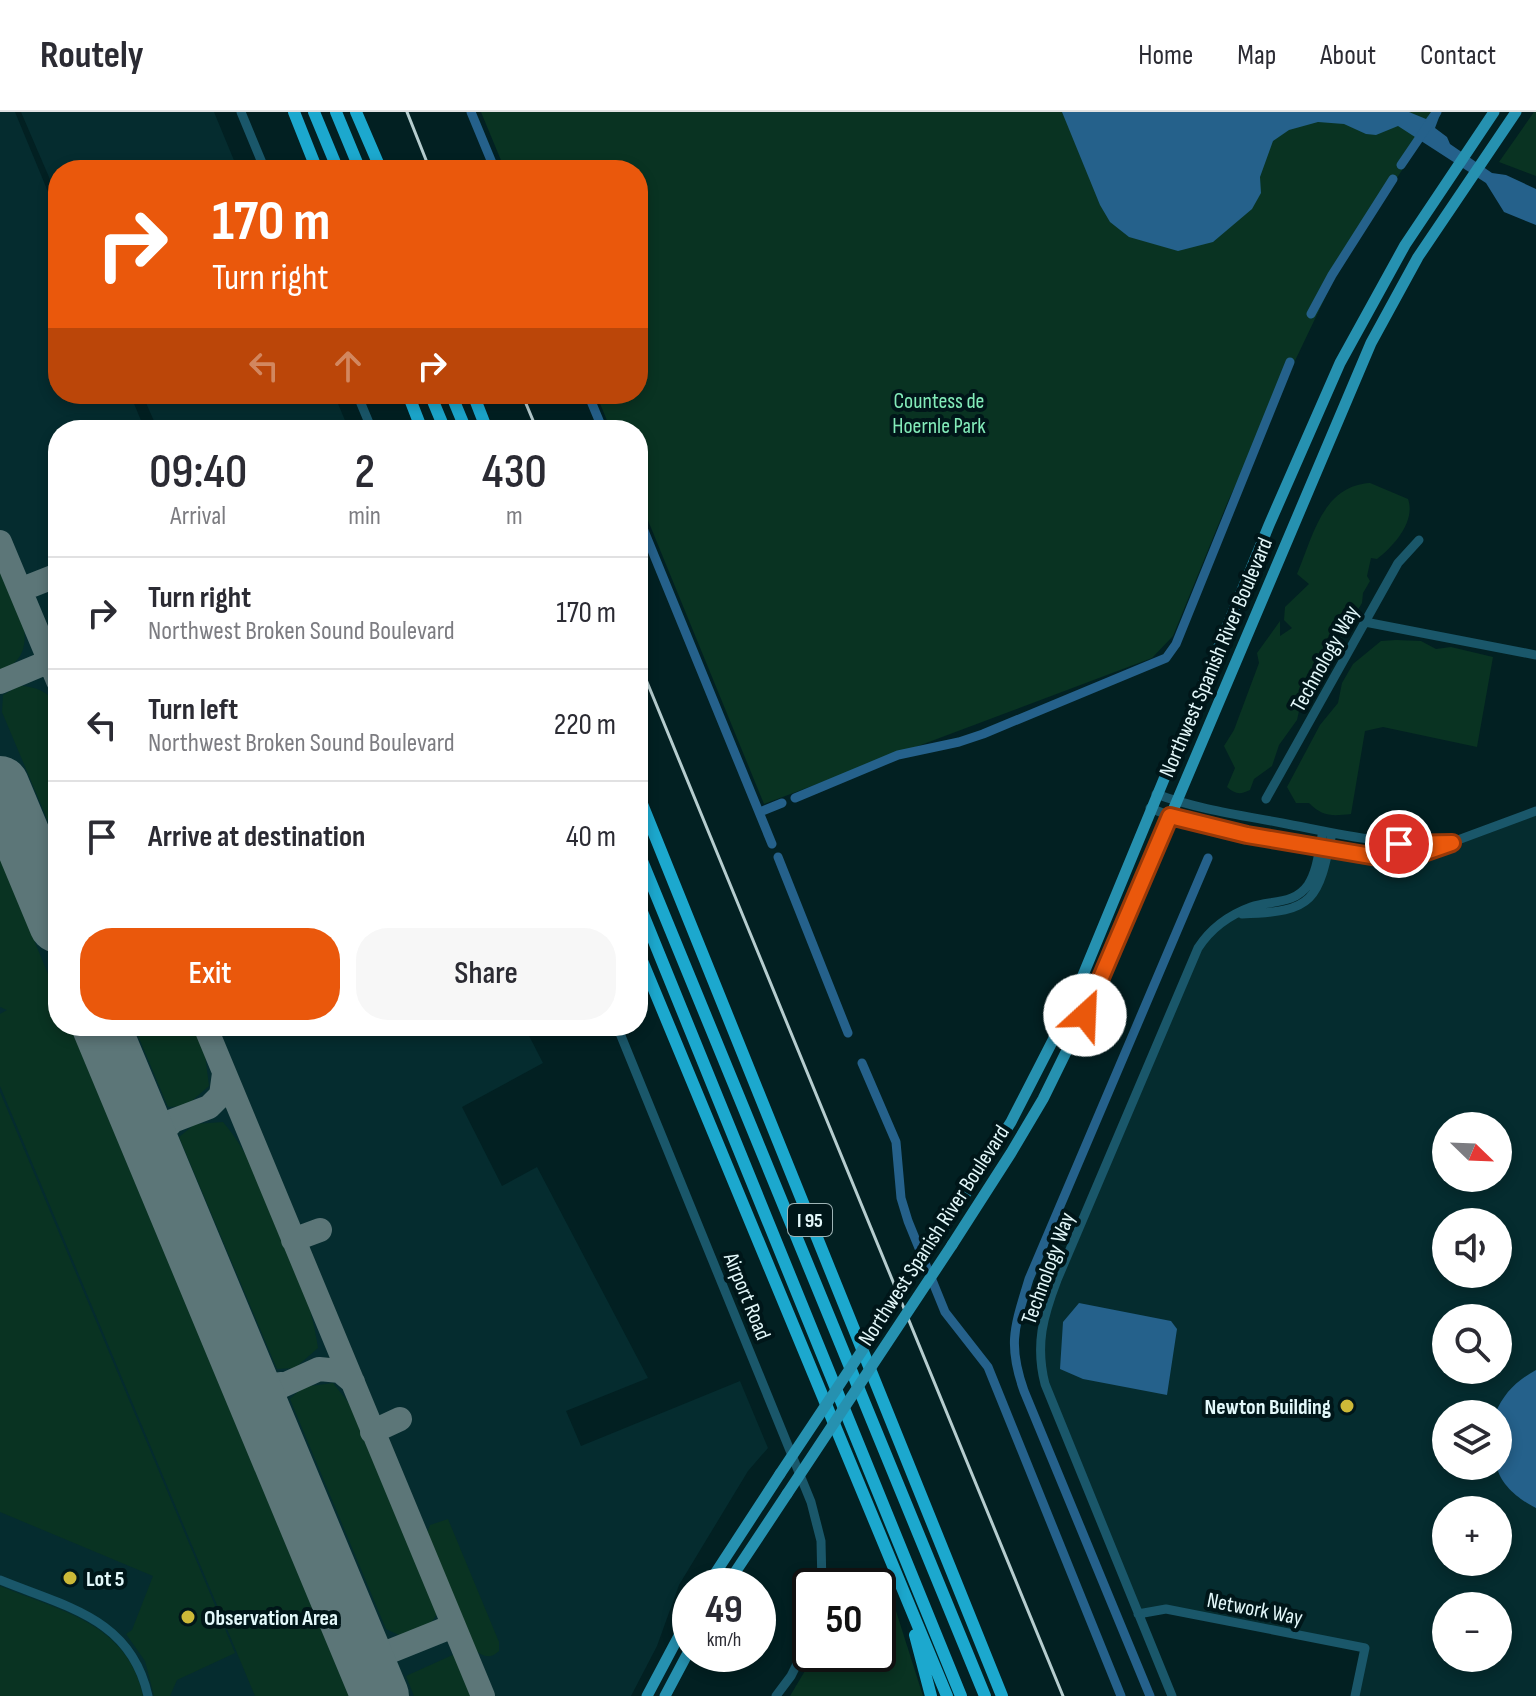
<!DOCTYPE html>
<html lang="en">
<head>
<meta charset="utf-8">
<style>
  :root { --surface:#fff; --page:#f7f7f7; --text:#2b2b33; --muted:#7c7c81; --line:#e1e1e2; --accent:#ea580c }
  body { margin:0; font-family:"Sofia Sans Condensed",sans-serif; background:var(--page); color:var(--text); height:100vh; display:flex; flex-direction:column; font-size:30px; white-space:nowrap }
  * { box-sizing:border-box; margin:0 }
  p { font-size:26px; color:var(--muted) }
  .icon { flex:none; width:44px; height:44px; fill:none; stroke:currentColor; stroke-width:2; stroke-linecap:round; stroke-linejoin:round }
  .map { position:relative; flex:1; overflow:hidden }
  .details { position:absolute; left:48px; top:308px; width:600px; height:616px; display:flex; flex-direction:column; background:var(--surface); border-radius:32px; box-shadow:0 4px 12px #0003 }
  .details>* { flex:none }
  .hud { position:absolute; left:48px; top:48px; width:600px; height:244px; border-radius:32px; box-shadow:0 4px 12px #0003; background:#ea580c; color:#fff; overflow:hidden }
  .needle { width:52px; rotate:113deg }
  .buttons { position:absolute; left:1432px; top:1000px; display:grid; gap:16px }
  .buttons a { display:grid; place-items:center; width:80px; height:80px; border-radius:50%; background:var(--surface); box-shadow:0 4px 12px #0003; font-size:40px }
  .speed { position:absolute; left:672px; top:1456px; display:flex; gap:16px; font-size:40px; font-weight:700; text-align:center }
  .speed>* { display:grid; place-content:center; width:104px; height:104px; border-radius:50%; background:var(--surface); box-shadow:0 4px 12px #0003; line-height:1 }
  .speed small { font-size:20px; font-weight:400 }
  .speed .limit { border:4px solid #111; border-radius:12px; background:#fff; color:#111 }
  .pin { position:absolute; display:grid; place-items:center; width:68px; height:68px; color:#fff; margin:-34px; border:4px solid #fff; border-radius:50%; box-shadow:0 2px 8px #0007 }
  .me { position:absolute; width:88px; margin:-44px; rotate:25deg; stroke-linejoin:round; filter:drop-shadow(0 0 6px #0008) }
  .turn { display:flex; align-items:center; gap:28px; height:168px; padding:0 32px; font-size:36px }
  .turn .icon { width:104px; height:104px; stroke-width:2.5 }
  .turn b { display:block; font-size:56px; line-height:68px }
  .lanes { display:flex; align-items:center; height:76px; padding:0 32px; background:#0003; justify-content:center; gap:40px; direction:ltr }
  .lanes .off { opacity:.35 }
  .eta { display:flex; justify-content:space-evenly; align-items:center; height:136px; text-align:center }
  .eta b { font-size:48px; font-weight:600; line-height:56px }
  .button { display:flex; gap:16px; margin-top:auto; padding:16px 32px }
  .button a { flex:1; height:92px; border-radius:32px; background:var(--accent); color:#fff; font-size:32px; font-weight:600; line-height:92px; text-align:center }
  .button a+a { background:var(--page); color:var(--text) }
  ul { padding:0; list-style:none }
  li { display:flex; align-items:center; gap:24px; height:112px; padding:0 32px; border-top:2px solid var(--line) }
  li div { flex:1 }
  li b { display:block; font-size:30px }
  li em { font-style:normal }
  header { display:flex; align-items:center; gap:48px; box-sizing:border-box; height:112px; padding:0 40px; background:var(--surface); border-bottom:2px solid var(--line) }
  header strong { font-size:38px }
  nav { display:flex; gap:44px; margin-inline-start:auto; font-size:28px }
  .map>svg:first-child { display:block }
</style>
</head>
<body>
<header>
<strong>Routely</strong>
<nav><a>Home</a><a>Map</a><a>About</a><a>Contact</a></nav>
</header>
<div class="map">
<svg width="1536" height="1584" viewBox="0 0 1536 1584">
  <rect width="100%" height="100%" fill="#022022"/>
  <path fill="#052c2f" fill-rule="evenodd" d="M0,0H15L58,104V282H130L145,318H58V914H524L543,951L462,995L502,1074L537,1055L648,1266L566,1299L581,1334L740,1269L768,1336L748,1359L679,1473L657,1534L631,1584H0Z
    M21,0H214L238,58H58V86Z
    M142,282H334L349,318H158Z
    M1536,699V1584H1355L1365,1536L1166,1497L1138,1502L1045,1272L1041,1218L1202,830L1235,802L1264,801L1306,789L1329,738L1397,747ZM1446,1014H1498V1066H1446ZM1446,1110H1498V1162H1446ZM1446,1206H1498V1258H1446ZM1446,1302H1498V1354H1446ZM1446,1398H1498V1450H1446ZM1446,1494H1498V1546H1446Z"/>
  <path fill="#093322" d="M481,0H1441L1346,142L1228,389L1173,524L1152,546L764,692L638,384V318H611L596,282H638V58H505Z
    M1534,0H1536V64L1499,50Z
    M1370,371L1408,387C1416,409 1394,434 1377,447L1371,446L1367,464L1370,469L1363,481L1362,491L1343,522L1329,559L1319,567L1309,582L1306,595L1299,599L1297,608L1279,633L1272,654L1254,667L1250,678C1240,683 1235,682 1227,675L1235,656L1224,634L1234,618L1259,551L1257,541L1280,509V524L1292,516L1284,508L1285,495L1309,472L1297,462C1313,425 1322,374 1370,371Z
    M0,450C12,481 49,542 0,559Z
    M1396,528L1421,529L1436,537L1451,535L1493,545L1477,635L1383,615L1365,619L1351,702C1332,704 1323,705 1309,691H1296L1287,675L1320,613L1338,591L1342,571L1353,552L1381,529Z
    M19,574C36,574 47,580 58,592V733L2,600L3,583Z
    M0,746L58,886V914H70L349,1584H255L0,974V902L7,898L0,895Z
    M134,914H194L205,942L209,974L186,994L168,995Z
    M0,980L235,1541L177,1568L170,1584H154L145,1549L126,1522L132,1518L153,1464L0,1400Z
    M223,1010C263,1056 310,1176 318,1236L295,1256L277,1257L179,1025L195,1012Z
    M333,1271L352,1295L438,1494C437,1514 419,1518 403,1525L386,1517L290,1287L303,1275Z
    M448,1407L499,1530V1539C489,1549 479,1543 472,1534L426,1424L430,1413Z
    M0,1474C60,1499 128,1511 143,1584H0Z
    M889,1477L923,1584H790L815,1542H878V1484Z
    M457,1541L474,1584H414L406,1564Z"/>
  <path fill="#25618b" d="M1062,0H1409L1426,7L1431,0H1441L1435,16L1447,25L1450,32L1492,61L1506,63L1536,77V113L1504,100L1486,71L1398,14L1376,23L1366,22L1344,12L1318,10L1289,18L1273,29L1260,65L1261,81L1252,97L1213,130L1178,139L1129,125L1110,110L1100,93Z
    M1079,1191L1171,1209L1177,1217L1167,1283L1083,1267L1060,1257L1063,1210Z
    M1536,1258V1396C1521,1389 1499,1372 1497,1354C1495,1340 1498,1318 1498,1302H1495C1504,1281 1516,1269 1536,1258Z"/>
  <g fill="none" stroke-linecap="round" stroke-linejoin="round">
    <path stroke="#25618b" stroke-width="9" d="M471,0L495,58
      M1401,53L1437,0
      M1311,202L1332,163L1393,67
      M588,282L603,318
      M638,404L772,732
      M795,686L898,643L959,630L983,622L1166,546L1176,532L1290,250
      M760,700L782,691
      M778,745L848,921
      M862,951L896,1030L901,1086L908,1109L945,1200L988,1255L1121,1584
      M1150,1584L1024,1279C1007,1231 1015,1214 1029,1167L1208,746"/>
    <path stroke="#5c7678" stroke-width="24" d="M0,430L58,569
      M20,478L58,463
      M0,570L50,549
      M205,914L483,1584
      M136,999L147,1008L162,1013L209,995L221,983L224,961
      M155,1043L158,1024L170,1012
      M293,1128L320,1118
      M247,1263L263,1274L282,1272
      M265,1306L267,1287L275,1277L319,1257L340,1259L353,1270
      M372,1320L400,1307
      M366,1549L453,1514"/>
    <path stroke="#5c7678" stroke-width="58" d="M0,673L58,812
      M101,914L380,1584"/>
    <path stroke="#1a576a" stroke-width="9" d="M241,0L265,58
      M357,282L372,318
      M1365,510L1536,543
      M1156,682C1197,697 1240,703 1282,711C1335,721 1386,734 1441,731
      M1266,687L1398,451L1419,428
      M1150,696C1211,721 1279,731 1344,740C1367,743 1388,749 1412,745L1536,699
      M1242,802C1315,800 1318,788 1332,721
      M617,914L811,1390L821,1429L822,1474
      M0,1468C66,1495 131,1506 148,1584
      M1138,1502L1166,1497L1365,1536L1355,1584
      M776,1584L791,1564L810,1526
      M1172,1584L1045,1272C1035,1233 1043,1204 1057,1168L1198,836C1211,816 1229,803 1251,795C1271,788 1294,793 1308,773C1318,758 1319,736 1323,719"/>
    <path stroke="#2691b0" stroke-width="11" d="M945,1114L1011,1010L1069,897L1269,413L1340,251L1405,133L1494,0
      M952,1133L1011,1041L1043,987L1099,873L1371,231L1418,145L1516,0
      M707,1474L780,1362
      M726,1474L787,1382
      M647,1584L690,1503
      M665,1584L690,1537"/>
    <path stroke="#1ca8ce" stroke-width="12" d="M294,0L317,58
      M314,0L338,58
      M336,0L360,58
      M356,0L381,58
      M408,282L422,318
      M430,282L445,318
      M451,282L466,318
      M473,282L487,318
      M638,682L1002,1584
      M638,739L985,1584
      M638,790L961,1584
      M638,839L947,1584
      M915,1523L931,1584"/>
    <path stroke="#b6cdcf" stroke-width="3" d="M407,0L430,58
      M522,282L537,318
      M638,548L1063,1584"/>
    <path stroke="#2691b0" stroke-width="11" d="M780,1362L945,1114
      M787,1382L952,1133"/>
  </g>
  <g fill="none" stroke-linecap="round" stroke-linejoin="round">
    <g stroke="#983908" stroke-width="20">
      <path id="route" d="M1085,903L1170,704L1247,723L1383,746L1412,745L1452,731L1399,732"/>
    </g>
    <use href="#route" stroke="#ea580c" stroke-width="14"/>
  </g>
  <g fill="#ccb938" stroke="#001619" stroke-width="3">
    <circle cx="1347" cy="1294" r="8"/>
    <circle cx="70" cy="1466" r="8"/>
    <circle cx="188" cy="1505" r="8"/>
  </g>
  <g text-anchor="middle" stroke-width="8" stroke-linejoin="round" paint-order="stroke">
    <rect fill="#001619" stroke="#9fb4b6" stroke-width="2" x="788" y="1092" width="44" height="32" rx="6"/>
    <g font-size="20" font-weight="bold" fill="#e3f8fa">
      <text x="810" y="1115">I 95</text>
    </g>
    <g font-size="22" fill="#83ecba" stroke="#001619">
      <text x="939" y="296">Countess de<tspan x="939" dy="25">Hoernle Park</tspan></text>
    </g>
    <g font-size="22" fill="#e3f8fa" stroke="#001619">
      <text transform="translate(1215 545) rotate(-67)" y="8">Northwest Spanish River Boulevard</text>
      <text transform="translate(1324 546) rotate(-61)" y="8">Technology Way</text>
      <text transform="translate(933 1123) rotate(-57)" y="8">Northwest Spanish River Boulevard</text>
      <text transform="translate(1047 1156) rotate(-70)" y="8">Technology Way</text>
      <text transform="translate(748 1184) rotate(68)" y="8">Airport Road</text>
      <text transform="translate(1255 1496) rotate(11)" y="8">Network Way</text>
    </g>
    <g font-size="22" font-weight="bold" fill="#e3f8fa" stroke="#001619" text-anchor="start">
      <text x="1331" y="1302" text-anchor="end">Newton Building</text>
      <text x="86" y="1474">Lot 5</text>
      <text x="204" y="1513">Observation Area</text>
    </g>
  </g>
</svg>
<div class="buttons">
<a><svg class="needle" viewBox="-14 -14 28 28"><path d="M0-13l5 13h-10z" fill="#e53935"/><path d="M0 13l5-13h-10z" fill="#7c7c81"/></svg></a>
<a><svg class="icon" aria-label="sound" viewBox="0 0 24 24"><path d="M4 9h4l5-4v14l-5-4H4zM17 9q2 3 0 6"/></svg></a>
<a><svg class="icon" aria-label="search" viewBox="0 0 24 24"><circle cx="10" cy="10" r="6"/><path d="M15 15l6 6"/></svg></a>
<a><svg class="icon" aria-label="layers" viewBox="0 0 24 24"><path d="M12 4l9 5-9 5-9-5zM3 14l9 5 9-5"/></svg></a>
<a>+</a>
<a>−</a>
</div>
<div class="speed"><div>49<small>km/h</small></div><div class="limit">50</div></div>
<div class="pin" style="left:1399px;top:732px;background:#d93025"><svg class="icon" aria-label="arrive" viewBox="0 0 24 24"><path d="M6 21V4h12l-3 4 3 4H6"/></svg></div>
<svg class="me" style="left:1085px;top:903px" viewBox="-20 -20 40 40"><circle r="19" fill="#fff"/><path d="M0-13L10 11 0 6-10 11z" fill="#ea580c"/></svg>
<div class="hud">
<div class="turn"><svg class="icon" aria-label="right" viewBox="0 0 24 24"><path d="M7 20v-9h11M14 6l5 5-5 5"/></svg><div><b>170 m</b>Turn right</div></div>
<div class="lanes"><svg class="icon off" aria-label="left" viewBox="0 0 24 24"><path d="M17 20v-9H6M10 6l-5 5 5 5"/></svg><svg class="icon off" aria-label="ahead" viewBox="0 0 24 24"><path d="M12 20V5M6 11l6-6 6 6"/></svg><svg class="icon" aria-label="right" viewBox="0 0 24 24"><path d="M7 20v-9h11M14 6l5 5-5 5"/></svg></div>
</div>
<section class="details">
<div class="eta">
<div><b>09:40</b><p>Arrival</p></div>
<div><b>2</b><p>min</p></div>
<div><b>430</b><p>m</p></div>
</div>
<ul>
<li><svg class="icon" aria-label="right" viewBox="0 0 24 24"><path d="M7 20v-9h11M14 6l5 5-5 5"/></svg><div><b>Turn right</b><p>Northwest Broken Sound Boulevard</p></div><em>170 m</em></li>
<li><svg class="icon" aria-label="left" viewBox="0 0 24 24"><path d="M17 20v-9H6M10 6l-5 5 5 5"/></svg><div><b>Turn left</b><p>Northwest Broken Sound Boulevard</p></div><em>220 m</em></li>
<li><svg class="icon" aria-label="arrive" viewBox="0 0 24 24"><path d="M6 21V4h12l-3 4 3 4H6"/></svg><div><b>Arrive at destination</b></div><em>40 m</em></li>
</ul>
<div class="button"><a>Exit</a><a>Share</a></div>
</section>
</div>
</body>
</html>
